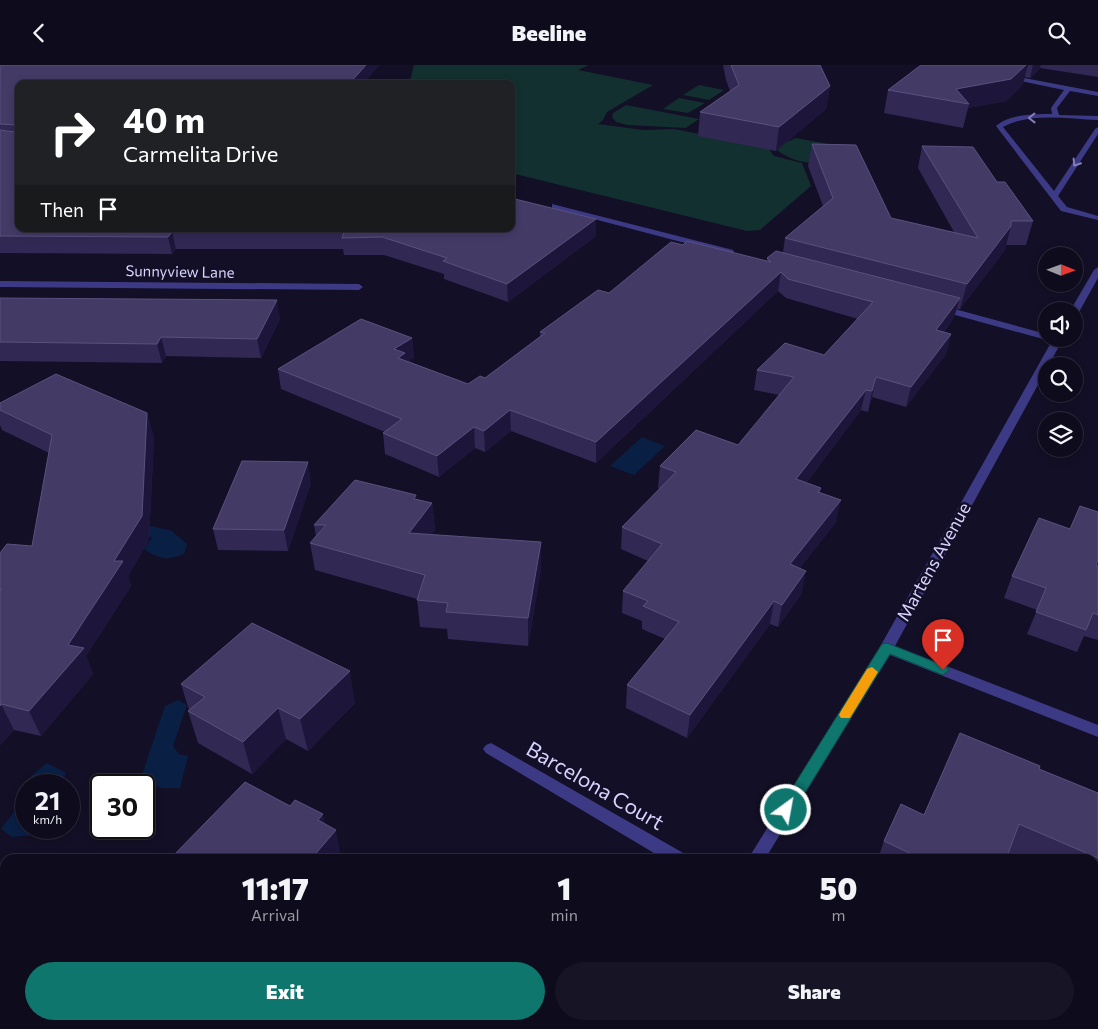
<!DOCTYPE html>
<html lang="en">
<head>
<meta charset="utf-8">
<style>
  :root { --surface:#0e0b1c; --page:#171425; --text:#f1f3f6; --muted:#9b9ba3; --line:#2e2b3b; --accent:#0f766e }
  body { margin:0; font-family:Commissioner,sans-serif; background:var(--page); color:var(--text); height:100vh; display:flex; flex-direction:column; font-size:19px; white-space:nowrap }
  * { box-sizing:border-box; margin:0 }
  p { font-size:16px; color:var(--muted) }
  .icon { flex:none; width:28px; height:28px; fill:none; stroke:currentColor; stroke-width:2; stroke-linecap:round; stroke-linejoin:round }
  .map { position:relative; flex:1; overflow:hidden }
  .panel { position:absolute; left:0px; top:789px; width:1099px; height:176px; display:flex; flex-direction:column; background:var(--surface); border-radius:15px 15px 0 0; box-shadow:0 2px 8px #0003,0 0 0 1px var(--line) }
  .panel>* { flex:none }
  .banner { position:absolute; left:15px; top:15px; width:500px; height:152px; border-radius:10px; box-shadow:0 2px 8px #0003,0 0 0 1px var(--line); background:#202124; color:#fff; overflow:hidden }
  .needle { width:32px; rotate:91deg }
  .fabs { position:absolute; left:1038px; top:182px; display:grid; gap:10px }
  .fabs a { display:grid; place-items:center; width:45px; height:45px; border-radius:50%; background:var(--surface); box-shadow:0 2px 8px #0003,0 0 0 1px var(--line); font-size:25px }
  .speed { position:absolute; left:15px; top:709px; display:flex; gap:10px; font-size:25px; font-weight:700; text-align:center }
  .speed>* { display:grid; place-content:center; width:65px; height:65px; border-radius:50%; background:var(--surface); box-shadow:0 2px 8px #0003,0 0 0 1px var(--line); line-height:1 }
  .speed small { font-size:12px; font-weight:400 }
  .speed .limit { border:2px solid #111; border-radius:8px; background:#fff; color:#111 }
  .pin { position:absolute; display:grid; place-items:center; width:42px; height:42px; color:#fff; margin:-51px -21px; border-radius:50% 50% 50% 0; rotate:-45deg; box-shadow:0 0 5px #0007 }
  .pin .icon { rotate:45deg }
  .me { position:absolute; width:55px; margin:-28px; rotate:32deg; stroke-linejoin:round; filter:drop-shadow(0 0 4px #0008) }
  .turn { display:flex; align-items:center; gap:18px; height:105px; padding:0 25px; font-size:22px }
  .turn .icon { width:65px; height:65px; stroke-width:2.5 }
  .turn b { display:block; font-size:35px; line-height:42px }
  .then { display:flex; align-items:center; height:48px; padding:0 25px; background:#0003; gap:10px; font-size:19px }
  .eta { display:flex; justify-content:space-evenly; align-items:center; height:85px; text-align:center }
  .eta b { font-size:30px; font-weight:800; line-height:35px }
  .button { display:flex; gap:10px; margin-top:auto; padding:10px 25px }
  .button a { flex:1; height:58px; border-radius:30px; background:var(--accent); color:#fff; font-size:20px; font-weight:800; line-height:58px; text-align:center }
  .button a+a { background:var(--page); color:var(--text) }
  header { display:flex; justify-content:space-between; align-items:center; height:65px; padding:0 25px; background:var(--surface); font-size:22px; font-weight:800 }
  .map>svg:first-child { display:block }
</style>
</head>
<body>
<header><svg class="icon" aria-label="back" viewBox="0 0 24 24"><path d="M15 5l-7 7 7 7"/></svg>Beeline<svg class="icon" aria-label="search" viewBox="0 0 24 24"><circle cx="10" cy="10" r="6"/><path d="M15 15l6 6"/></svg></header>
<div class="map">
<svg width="1098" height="964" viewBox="0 0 1098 964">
  <rect width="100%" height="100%" fill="#130f26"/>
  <path fill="#12302f" d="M414,0H589L578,5L653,20L607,47L603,55L598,59L644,65L674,64L771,83L770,86L774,91L802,98L811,121L760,165L747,166L511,108V19H409Z
    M699,20L724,25L709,35L683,30Z
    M679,33L705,38L688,48L663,44Z
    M626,40L699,54L686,63L627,60L616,57L612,52L613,48Z
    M796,73L844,82C835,87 825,94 815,97C805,100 780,91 775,82Z"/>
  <path fill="#0a1f44" d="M642,372L665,381L634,410L610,401Z
    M152,461L172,466L187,479L184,489C168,496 158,494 144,484L152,473L139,467Z
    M178,635L187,640L173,681L179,689L188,691L180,723H161L151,719L144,723V720L139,719L165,641Z
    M47,698L66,708L61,720H30L31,711Z
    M26,731V762L39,763L35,770L12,772L1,764Z"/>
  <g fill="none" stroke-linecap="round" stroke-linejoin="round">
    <path fill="#3d3a85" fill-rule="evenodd" d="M1008,10L1098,27V31L1070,26L1057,43L1059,50L1098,51V55C1068,54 1030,47 1003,62L1054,126L1095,64L1098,62V69L1058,131L1067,142L1098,151V155L1061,146L996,61C1010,49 1034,49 1052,49L1051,43L1064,25L1006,13Z
      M552,139L733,185L734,187L727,189L552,143Z
      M940,240L1046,269V274H1050H1043L937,245L935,243Z"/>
    <path fill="#3d3a85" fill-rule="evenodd" d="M1098,202V213L1079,247L1074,250V246H1070L1094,205Z
      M0,216L359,219L363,222L359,225L0,222Z
      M1053,274H1063L895,581L1098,660V672L890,590L765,794H748L881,580Z
      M491,678L685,789L687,794H664L486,688L483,684L486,680Z
      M672,960H692L691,964H671Z"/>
  </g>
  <path fill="#312854" d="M0,0L19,19L511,164L596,171L508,237L444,214V209L384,190H344L343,184H176L172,189L0,188Z
    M723,0H820L830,21L826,44L776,86L698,71L700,47L730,26L726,15Z
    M921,0H1098V12L1040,3L1030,13L1025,12L1023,19L1006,36L968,43L963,63L884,48L888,25Z
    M812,79L891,153L954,167L918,103L922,81L997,117L1033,156L1026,180H1006L1005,185L960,244H957L954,252L944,267L951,269L946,289L906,342L872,332L868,347L861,345L806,418L821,423L820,428L836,457L800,503L802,528L778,562L770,559L687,673L626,643L627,620L665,574L642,564V556L622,548L623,526L648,496L621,484L622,462L660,424L658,423L660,401L738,380L779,330L754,325L757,305L824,290L858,254L786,233L778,226L596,398L511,366L485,387L475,383L439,412L385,389L383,368L385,367L281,324L278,304L412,273L414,293L408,296L468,319L485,313L540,272V267L609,228L683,180L767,196V193L783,187L785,173L823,141L808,101Z
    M0,233L280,254L261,293L166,291L162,298L0,296Z
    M0,338L154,371L149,475L128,511L131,521L86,591L93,609L41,671L14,665L0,680V488L32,481L49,388L2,365L0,360Z
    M311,418L288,486L218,485L213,464Z
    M417,434L432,438L435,465L431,469L541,504L528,581L448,574L447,564L420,562L417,534L315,505L310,478L316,472L314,460Z
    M1096,501H1098V575L1084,571L1077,587L1027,569L1037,545L1004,533L1012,511Z
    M181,619L355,638L308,686L286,674L252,709L198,678L188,646L189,645Z
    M1039,704L1098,728V830L1094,828V794H1016L1007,790L1006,794H878L884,776L924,750Z
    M1094,886L1098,888V964H1050L1042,960H1094Z
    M436,960H512L511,964H458Z"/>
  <path fill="#1d163a" d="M366,0H380L363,19H349Z
    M1026,0H1028L1023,19L1006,36L968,43L969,39L956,24Z
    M1033,0H1041L1040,3L1030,13Z
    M830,21L826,44L776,86L779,62Z
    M596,154V171L508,237L507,219Z
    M1011,161L1005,185L960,244L967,219Z
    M172,167L176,184L172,189L168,172Z
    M781,207L778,226L596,398V377Z
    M960,233L954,252L931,284L936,265Z
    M277,235L280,254L261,293L257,274Z
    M951,269L946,289L906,342L911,322Z
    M161,272L166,291L162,298L157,279Z
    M412,273L414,293L406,298L407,308L394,284Z
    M876,312L872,332L868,347L872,326Z
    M866,325L861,345L792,436L796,414Z
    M510,345L511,366L485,387L484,366Z
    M147,348L154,371L149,475L128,511L131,521L86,591L93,609L41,671L29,646L68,580L114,496Z
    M474,362L475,383L439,412L437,391Z
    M308,397L311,418L288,486L284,465Z
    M416,430L419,456L432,438L435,465L412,494L409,468L414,434Z
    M841,435L836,457L786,521L790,499Z
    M541,477V504L528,581V553Z
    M806,506L802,528L778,562L782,540Z
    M774,536L770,559L687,673L690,650Z
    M350,606L355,638L308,686L300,654Z
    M1,639L14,665L0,680V641Z
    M278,643L286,674L252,709L243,677Z
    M323,749L327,772L318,755Z
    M336,765L340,787L335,794H311Z
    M5,891V945L1,957L0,903Z
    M509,960H512L511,964H509Z"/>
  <path fill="#433a66" stroke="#5a527e" d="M0,0H366L349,19H19V164H511V133L596,154L507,219L443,196L447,193L382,172L342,173L344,167H172L168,172L0,171V65L14,67L16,60L0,59Z
    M731,0H820L830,21L779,62L700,47L739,20Z
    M921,0H1026L1011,14L956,24L969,39L888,25Z
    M812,79L856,80L891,153L978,173L922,81L973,82L997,117H1005L1033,156H1011V161L967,219L785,173L833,133Z
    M687,176L771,197L767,193L776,186L960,233L936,265L951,269L911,322L876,312L872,326L866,325L796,414L821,423L818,427L841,435L790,499L806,506L782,540L774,536L690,650L627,620L679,557L643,541L648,536L623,526L662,479L622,462L676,407L660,401L696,365L738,380L794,312L757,305L785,278L824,290L873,237L788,214L781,207L596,377L510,345L484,366L474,362L437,391L383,368L402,354L278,304L361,254L412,273L394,284L405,288L398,293L468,319L480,311L485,313L545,268L540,267L598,225L609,228L671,177L683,180Z
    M0,233L277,235L257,274L161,272L157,279L0,277Z
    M56,309L147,348L142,451L114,496H123L68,580L84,583L29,646L1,639L0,641V526L2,524H0V488L7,479L32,481L52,370L0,345V338Z
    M242,396L308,397L284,465L213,464Z
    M355,415L416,430L414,434L432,438L409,468L541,477L528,553L446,547L448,538L417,535L425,510L310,478L326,460H314Z
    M1080,441L1098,447V495L1096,501H1098V550L1093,548L1086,565L1036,547L1046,523L1012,511L1039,453L1070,464Z
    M252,558L350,606L300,654L278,643L243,677L188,646L205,632L181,619Z
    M960,668L1040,701L1039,704L1098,728V793L1019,759L1006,794H922L884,776L901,739L924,750Z
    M245,717L290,741L295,735L323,749L318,755L336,765L311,794H172L171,793Z
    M0,845H5V891L0,903Z
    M1094,886L1098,888V960L1094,958Z
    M915,960H929L937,964H914Z"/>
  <defs><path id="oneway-chevron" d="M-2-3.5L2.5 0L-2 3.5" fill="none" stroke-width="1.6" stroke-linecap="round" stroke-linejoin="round" transform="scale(1.25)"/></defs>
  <g stroke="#837fbc">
    <use href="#oneway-chevron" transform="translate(1032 53) rotate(179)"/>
    <use href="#oneway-chevron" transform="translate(1076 98) rotate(122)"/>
  </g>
  <path fill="#0f766e" stroke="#0a4d48" d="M887,578L947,602L949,605L943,610L890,589L792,749L786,751L781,749L779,745L781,741L882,579Z"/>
  <path fill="#f59e0b" d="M872,602L878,607L850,653H841L839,650L841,646L867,604Z"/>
  <g text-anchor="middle" stroke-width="5" stroke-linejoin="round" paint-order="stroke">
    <g font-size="15" fill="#d9d4ff" stroke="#130f26">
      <text transform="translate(180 207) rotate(1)" y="5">Sunnyview Lane</text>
    </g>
    <g font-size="18" fill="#d9d4ff" stroke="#130f26">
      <text transform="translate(934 497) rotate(-61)" y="6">Martens Avenue</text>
    </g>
    <g font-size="21" fill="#d9d4ff" stroke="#130f26">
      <text transform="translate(595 721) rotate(30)" y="7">Barcelona Court</text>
    </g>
  </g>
</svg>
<div class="fabs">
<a><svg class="needle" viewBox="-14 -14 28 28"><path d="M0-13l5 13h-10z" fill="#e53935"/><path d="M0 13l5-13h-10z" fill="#9b9ba3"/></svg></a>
<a><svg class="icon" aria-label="sound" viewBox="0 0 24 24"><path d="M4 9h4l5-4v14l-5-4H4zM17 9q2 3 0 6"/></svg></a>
<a><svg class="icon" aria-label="search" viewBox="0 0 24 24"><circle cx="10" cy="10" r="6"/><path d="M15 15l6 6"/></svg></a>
<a><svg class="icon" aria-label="layers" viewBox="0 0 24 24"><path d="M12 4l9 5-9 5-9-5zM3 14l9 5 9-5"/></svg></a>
</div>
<div class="speed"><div>21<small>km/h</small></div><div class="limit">30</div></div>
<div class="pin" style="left:943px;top:605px;background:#d93025"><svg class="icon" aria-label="arrive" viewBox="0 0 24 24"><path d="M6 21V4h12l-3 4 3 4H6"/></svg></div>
<svg class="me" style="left:786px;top:745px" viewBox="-20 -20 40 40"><circle r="17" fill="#0f766e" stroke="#fff" stroke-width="3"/><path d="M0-11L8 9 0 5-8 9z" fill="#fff"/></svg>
<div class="banner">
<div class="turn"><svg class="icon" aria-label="right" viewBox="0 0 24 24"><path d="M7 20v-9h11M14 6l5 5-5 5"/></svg><div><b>40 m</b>Carmelita Drive</div></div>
<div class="then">Then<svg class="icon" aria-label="arrive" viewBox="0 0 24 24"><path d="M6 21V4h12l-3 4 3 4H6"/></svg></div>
</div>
<section class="panel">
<div class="eta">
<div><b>11:17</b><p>Arrival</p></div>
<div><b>1</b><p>min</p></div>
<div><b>50</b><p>m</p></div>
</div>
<div class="button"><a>Exit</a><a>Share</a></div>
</section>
</div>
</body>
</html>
